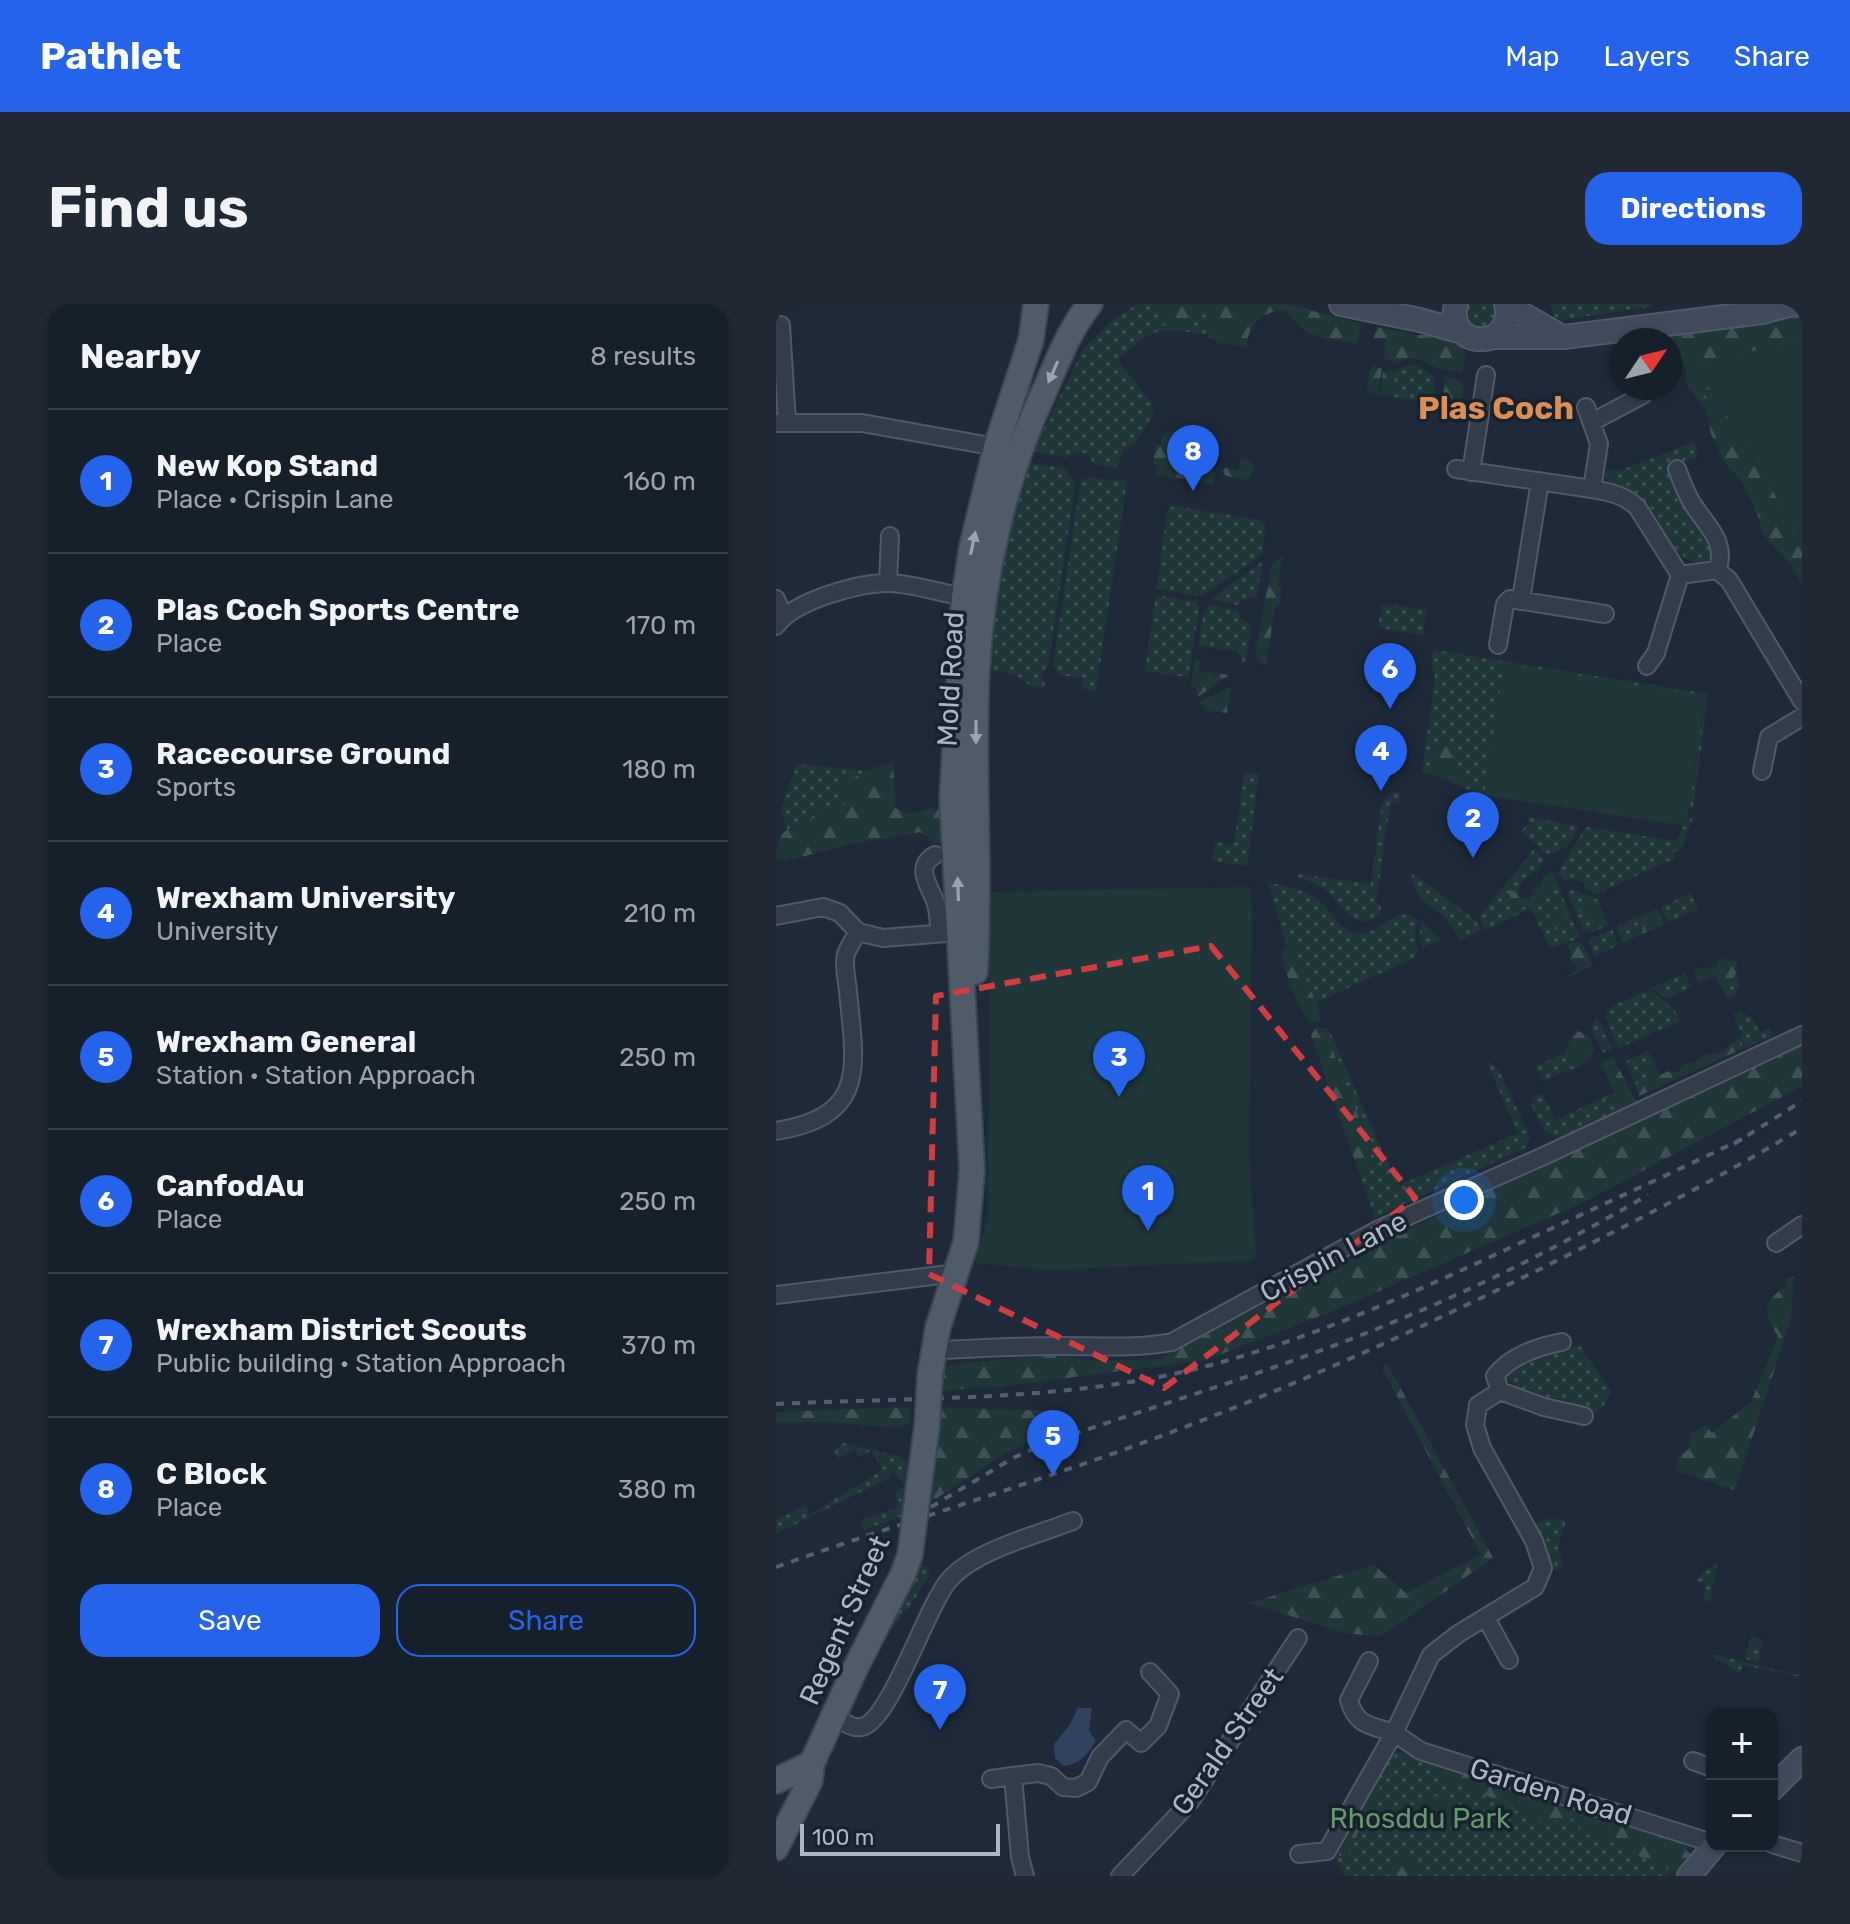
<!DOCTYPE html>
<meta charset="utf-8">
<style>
body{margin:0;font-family:Rubik,sans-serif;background:#1f2833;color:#f1f3f6}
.controls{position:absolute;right:24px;bottom:24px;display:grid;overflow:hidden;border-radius:16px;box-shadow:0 2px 6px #0004}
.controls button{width:72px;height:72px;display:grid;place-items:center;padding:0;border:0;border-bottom:2px solid #353e47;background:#16202b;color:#f1f3f6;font:40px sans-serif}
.compass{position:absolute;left:834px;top:24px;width:72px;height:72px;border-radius:50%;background:#16202b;box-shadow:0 2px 6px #0004;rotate:55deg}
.scale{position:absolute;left:24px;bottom:20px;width:200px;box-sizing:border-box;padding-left:8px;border:4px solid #acb6c7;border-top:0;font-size:22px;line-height:28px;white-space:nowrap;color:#acb6c7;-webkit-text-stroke:6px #18212e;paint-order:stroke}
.you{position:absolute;left:688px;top:896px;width:28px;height:28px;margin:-20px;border:6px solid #fff;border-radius:50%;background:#1a73e8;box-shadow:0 0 0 12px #1a73e833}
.badge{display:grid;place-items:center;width:52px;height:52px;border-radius:50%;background:#2563eb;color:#fff;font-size:26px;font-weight:700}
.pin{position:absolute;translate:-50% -66px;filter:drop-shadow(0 2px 4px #0008)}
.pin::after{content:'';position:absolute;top:42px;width:28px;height:24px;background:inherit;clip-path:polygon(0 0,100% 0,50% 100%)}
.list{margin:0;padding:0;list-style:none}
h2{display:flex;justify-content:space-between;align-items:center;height:104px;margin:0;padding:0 32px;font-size:34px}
h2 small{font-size:26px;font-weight:400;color:#9ea3a9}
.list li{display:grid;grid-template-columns:52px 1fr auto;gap:24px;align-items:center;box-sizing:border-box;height:144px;padding:0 32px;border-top:2px solid #353e47}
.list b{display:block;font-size:30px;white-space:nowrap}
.list p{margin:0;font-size:26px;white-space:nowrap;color:#9ea3a9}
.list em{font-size:26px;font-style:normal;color:#9ea3a9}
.actions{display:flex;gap:16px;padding:24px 32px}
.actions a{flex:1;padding:18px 0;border:2px solid #2563eb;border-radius:24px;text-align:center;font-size:28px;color:#2563eb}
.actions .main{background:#2563eb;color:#fff}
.map{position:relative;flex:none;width:1026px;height:1572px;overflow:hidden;border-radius:24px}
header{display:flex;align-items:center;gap:48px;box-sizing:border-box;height:112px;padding:0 40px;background:#2563eb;color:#fff}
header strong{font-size:38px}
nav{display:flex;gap:44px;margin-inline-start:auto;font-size:28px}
.intro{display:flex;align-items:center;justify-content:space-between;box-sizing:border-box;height:192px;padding:0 48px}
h1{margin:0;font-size:56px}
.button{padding:20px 36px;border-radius:24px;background:#2563eb;color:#fff;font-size:28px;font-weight:700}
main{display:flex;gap:48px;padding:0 48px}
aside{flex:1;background:#16202b;border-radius:24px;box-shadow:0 2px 6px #0004}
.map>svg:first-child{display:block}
.grass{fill:url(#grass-dots)}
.forest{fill:url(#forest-firs)}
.pitch{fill:#20373a}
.water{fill:#2f4360}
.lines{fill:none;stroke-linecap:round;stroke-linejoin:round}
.street-casing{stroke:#505968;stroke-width:20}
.secondary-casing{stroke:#505968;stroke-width:26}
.primary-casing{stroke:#3c4553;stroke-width:28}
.street{stroke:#323c4a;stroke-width:16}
.secondary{stroke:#404b5d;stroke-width:22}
.primary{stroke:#505b6a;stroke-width:24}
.rail{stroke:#546071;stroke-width:4;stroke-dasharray:8 8;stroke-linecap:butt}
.primary-bridge-casing{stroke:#3c4553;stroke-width:28;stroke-linecap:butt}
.primary-bridge{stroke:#505b6a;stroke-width:24}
.oneway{fill:#9aa4b4}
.marked{fill:none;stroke:#d03d40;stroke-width:6;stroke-dasharray:16 10;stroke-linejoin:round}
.labels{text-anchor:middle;stroke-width:7;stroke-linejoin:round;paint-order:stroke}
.street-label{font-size:28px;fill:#acb6c7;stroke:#18212e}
.park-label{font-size:28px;fill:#62996f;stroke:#18212e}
.quarter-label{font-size:32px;font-weight:bold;fill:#dd8e51;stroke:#18212e}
</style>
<header>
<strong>Pathlet</strong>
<nav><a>Map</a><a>Layers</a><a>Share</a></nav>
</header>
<div class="intro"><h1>Find us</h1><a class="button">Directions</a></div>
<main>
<aside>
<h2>Nearby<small>8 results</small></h2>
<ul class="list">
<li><span class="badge">1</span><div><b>New Kop Stand</b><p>Place · Crispin Lane</p></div><em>160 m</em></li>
<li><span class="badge">2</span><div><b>Plas Coch Sports Centre</b><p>Place</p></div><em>170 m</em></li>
<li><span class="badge">3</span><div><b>Racecourse Ground</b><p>Sports</p></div><em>180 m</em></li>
<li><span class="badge">4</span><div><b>Wrexham University</b><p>University</p></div><em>210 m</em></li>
<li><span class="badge">5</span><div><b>Wrexham General</b><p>Station · Station Approach</p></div><em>250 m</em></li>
<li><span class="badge">6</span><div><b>CanfodAu</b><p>Place</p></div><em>250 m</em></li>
<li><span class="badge">7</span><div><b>Wrexham District Scouts</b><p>Public building · Station Approach</p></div><em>370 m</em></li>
<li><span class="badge">8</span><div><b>C Block</b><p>Place</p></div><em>380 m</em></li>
</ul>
<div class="actions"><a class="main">Save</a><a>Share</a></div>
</aside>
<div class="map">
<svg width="1026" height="1572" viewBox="0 0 1026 1572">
<defs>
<pattern id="grass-dots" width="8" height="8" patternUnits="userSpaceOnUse" patternTransform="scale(2)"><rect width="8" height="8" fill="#20373a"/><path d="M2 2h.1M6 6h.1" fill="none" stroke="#3e5255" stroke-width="1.8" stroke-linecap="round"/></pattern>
<pattern id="forest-firs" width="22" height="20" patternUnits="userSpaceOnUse" patternTransform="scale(2)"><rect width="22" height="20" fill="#20373a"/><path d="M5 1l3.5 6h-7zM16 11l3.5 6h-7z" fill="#3e5255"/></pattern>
</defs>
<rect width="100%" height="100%" fill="#1e2a39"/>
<path class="grass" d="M 362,0 L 379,0 L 386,19 L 411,19 L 413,12 L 425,5 L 430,8 L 433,31 C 385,23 378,21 342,56 L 376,99 L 378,108 L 360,139 L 347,145 L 341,163 L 318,161 C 313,147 301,143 291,154 L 257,147 L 308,44 L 339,14 Z
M 692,0 L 716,0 C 725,20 707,31 691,18 L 690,3 Z
M 774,0 L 877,0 L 878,2 L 785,16 L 779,13 Z
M 641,61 L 659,74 L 657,99 L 619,93 L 618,68 L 629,62 Z
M 922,82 L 932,83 L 951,112 L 946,113 Z
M 918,138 L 923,152 L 895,161 L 940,251 C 895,286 883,184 833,178 L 829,173 L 830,166 L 843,167 Z
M 252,159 L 289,164 L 293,173 L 300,176 L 272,361 L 266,368 L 269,382 C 255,386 252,378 240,372 C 232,368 222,368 213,366 C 218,298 228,224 252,159 Z
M 312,174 L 351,177 L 320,387 L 307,385 L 307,374 L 283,371 L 277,361 L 305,176 Z
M 397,202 L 484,216 L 490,223 L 486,251 L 426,292 L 381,285 L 391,207 Z
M 486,258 L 481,293 L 468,295 L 462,301 L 435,295 Z
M 380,291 L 420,298 L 423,304 L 412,376 L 410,373 L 369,367 Z
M 606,299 L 651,306 L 647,331 L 602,324 Z
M 436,301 L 461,306 L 465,315 L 476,320 L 470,355 L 465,362 L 466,354 L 460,345 L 446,346 L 422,341 L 428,307 Z
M 658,346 L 932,390 L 917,505 L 913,505 L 930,392 L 729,361 L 708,491 L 705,492 L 663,472 L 646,468 L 659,373 L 655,356 Z
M 21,460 L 106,468 L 19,550 L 5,504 Z
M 468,469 L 483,470 L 471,562 L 436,557 L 439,538 L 458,540 Z
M 617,488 L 625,489 L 623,500 L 614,499 L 600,600 L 605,601 L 604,610 L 593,618 C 570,618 564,596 547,584 C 539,579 530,577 522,573 L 523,570 L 595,580 L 606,499 Z
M 751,513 L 803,522 L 791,543 L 772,551 L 745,527 L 754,519 Z
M 917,514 L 905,544 L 897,549 L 899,554 L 821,590 L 809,585 L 808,579 L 795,574 L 791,577 L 787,576 L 783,568 L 810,523 L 900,537 L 911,515 Z
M 758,545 L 768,555 L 762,568 L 758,566 C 750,575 741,578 743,592 L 747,595 L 754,595 L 757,590 L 756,584 L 765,582 L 767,573 L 776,568 L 804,634 L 774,644 L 755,604 L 709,626 L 703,613 Z
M 637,569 L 700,617 L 705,626 L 685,636 L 669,613 L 645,595 L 635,575 Z
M 492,578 C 508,582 527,585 541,595 C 554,604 561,624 578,629 C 604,636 616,598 641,615 L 638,630 L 642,647 L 640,653 L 539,699 L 517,642 L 511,642 Z
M 800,586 L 822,596 L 832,621 L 814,629 L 808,627 L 792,591 L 793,587 Z
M 915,589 L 922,605 L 892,618 L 885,603 Z
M 862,613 L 864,623 L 873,627 L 847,639 L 840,623 Z
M 646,618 L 665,636 L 647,643 L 643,634 Z
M 836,626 L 842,641 L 819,652 L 813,639 L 814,635 Z
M 960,668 L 964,681 L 958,692 L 952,696 L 943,678 L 948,679 Z
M 909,669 L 915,683 L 890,695 L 876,684 Z
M 874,685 L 899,707 L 904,717 L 843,744 L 829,713 L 835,703 Z
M 967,709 L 976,714 L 984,728 L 994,724 L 996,732 L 968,744 L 962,738 L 953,741 L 967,732 L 957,710 Z
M 821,713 L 836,745 L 827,749 L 815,723 Z
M 552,724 L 622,882 L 742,829 L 710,756 L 722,764 L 754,833 L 749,844 L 599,913 L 581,863 L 587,864 L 593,839 L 548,725 Z
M 872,747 L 879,761 L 875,762 L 874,771 L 880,775 L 860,781 L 849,758 Z
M 790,749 L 805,758 L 812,756 L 806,761 L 766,777 L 760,762 Z
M 855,788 L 860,798 L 784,833 L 768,827 L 755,800 L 759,790 L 767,791 L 779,816 L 829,793 L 830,798 L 852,797 Z
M 804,1042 L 835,1088 L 827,1103 L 820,1107 L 795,1101 L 796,1097 L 773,1093 L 772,1097 L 768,1096 L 768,1092 L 749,1084 L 745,1089 L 738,1085 L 740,1080 L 732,1077 L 729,1082 L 725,1070 L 737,1065 L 743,1058 L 773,1046 Z
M 68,1139 L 125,1153 L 136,1165 L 129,1211 L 87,1226 L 85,1216 L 121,1204 L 120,1188 L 129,1182 L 117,1167 L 111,1175 L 0,1230 L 0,1216 L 29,1201 L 33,1211 L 107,1166 L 95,1146 L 84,1153 L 78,1145 L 63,1155 L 58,1146 Z
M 773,1214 L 790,1217 L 782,1241 L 787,1261 L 780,1267 L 773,1264 L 771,1248 L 758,1222 Z
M 141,1257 L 155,1268 L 132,1306 L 130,1305 L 81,1375 Z
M 940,1260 L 941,1263 L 933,1298 L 927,1296 L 930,1279 L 921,1277 L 927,1268 Z
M 975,1333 L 987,1336 L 982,1358 L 969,1355 Z
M 931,1349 L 1026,1372 L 1026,1373 L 967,1361 L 964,1370 Z
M 625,1448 L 913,1541 L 893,1572 L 568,1572 L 560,1553 L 613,1451 Z"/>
<path class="forest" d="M 379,0 L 511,0 L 585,20 L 581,39 L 548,34 L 530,28 L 509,6 C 483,8 474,19 470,43 L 443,39 L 433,33 L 430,8 L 425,5 L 413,12 L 411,19 L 403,25 L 386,19 Z
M 1026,8 L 1026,36 L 909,62 L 894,44 L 894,36 L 885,34 Z
M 601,23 L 639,31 L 655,31 L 685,42 L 690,51 L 686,68 C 678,67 668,66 660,63 C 644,56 636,48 619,60 L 608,53 L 610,34 L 597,35 Z
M 598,61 L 606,65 L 602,90 L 591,88 L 594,66 Z
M 607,68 L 618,68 L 619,93 L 604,91 Z
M 669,73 L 685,75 L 687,85 L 685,104 L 666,102 Z
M 911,81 L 922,82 L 946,113 L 951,112 L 1026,235 L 1026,280 L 1015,261 L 986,229 L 981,208 L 965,176 L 950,161 L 935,130 L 930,107 Z
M 398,127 L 402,128 L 397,160 L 440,168 L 437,180 L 379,171 L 381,161 L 377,160 L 380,140 L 384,141 L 386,133 L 391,128 Z
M 464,154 L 477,158 L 475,160 L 479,165 L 472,176 L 450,172 L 447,168 L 448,164 L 463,166 Z
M 507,250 L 502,282 L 506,283 L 503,302 L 499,302 L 490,363 L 481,355 L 480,348 L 495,262 Z
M 419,355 L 424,356 L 423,367 L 453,371 L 422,393 L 420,384 L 415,381 Z
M 455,383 L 451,409 L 427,406 L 428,401 L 424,400 L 425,397 Z
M 670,439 L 673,441 L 688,482 L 655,470 L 656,453 L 661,444 Z
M 117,458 L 119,504 L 133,510 L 155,504 L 167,506 C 168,518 171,531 162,540 L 144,528 L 80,539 L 9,557 L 0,555 C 0,533 10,516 35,524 L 36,513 L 44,506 L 69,501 L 62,496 L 62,482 L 97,464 Z
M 769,572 L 777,574 L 779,580 L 765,589 C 759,609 736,608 733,587 L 738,587 L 747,595 L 752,596 L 757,590 L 756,584 L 765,582 Z
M 807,597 L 823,606 L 832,621 L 822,626 L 810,616 L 803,605 L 804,599 Z
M 782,604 L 789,607 L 790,611 L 784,623 L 775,627 L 770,619 L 774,610 Z
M 881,605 L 888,621 L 873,627 L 866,625 L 862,613 Z
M 800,638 L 806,640 L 817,661 L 791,674 L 790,672 L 801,667 L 799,659 L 794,657 L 795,650 L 792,640 Z
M 517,641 L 543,707 L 544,716 L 534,719 C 520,697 510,674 505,648 L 511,642 Z
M 944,654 L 959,658 L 962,664 L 958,673 L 948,679 L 943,678 L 940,671 L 922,679 L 918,665 L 922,663 L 927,666 L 941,662 L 941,656 Z
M 541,723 L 548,725 L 551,732 L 593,839 L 595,854 L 587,864 L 581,863 L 535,731 Z
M 802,727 L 812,731 L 819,747 C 811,759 796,760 789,746 L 793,744 L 792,739 Z
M 961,738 L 968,744 L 863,792 L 860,781 L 879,775 L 871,767 L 875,762 L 879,761 L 884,771 L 893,767 L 902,768 L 909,759 L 918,759 L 928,751 L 947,748 L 953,741 Z
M 1026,738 L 1026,782 L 806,899 L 562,1005 L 430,1056 L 229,1082 L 165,1087 L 167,1062 L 268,1051 L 325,1057 L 384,1055 L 615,934 Z
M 837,753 L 855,788 L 852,797 L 839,803 L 830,798 L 829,793 L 839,788 L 825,759 Z
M 1018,973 L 1015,1015 L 959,1186 L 900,1167 L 901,1154 L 913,1145 L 915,1130 L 929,1121 L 936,1129 L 975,1098 L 1002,1032 C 985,1007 988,998 1012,980 L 1009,975 Z
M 611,1059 L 717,1254 L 604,1333 L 570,1329 L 473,1299 L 598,1261 L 630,1289 L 705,1251 L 606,1064 Z
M 134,1103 L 132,1120 L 125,1124 L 51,1118 L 0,1119 L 0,1108 Z
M 162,1103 L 271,1107 L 275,1119 L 270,1121 L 273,1131 L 229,1149 L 152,1200 Z
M 664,1460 L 739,1483 L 753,1493 L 819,1509 L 846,1522 L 874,1526 L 894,1533 L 916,1551 L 917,1559 L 900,1571 L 889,1562 L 865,1553 L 843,1539 C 822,1541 808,1531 796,1515 L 786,1514 L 774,1520 C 752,1514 736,1504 716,1494 C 696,1483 675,1484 660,1465 Z
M 604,1467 L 608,1475 L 572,1550 L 563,1552 L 563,1547 Z
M 655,1492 C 668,1492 675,1499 678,1511 L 674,1518 L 664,1526 C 649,1523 642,1516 637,1501 L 640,1495 Z
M 629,1550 L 641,1552 L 644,1562 L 642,1572 L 612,1572 L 618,1556 Z"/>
<path class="pitch" d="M 1026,36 L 1026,235 L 938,90 L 932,83 L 911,81 L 909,62 Z
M 728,360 L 930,392 L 910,522 L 708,491 Z
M 474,583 L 476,602 L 473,850 L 480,956 L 278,966 L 199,959 L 212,914 L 214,588 Z"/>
<path class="water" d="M 302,1404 L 316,1404 L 313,1427 L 320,1437 C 311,1451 304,1460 288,1462 L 279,1454 L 278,1440 L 293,1422 Z"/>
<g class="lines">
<defs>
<path id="street" d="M 5,21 L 11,119
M 810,103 L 823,140 L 816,185
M 816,118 L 867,91
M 0,119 L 86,119 L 220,143
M 680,165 L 816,185 C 834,188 848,191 861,203 L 904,271 L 941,266 L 953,276 L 1026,397
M 901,165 C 906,177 910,191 918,202 C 931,222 952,239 941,266
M 695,168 L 710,71
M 112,279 L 114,232
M 0,295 L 7,312
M 745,296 L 764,177
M 0,322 C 17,297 84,278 114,279 C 138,280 164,289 188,293
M 722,341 L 729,300 L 734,295 L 829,310
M 871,362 L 880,349 L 904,271
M 986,467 L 993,433 L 1026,413
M 159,551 C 138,563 153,581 159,597 C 163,607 163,618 163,629
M 0,612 L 47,603 L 64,609 L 82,628 L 107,634 L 183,628
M 0,827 C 93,812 79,762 72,687 C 71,676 67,660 70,650 C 73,642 78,635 82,628
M 1000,939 L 1026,921
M 0,991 L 181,969
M 157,1048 L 167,1046 C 206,1044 245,1042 284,1042 C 322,1042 358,1045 396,1038 L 601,926 L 772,850 L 1026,731
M 724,1087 L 719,1072 C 733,1052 764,1042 786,1038
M 808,1112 L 768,1103 L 724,1087 L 702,1101 L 699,1121 L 706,1144 L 758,1237 L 767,1264 L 759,1283 L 682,1330 L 655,1351 L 618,1429 L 645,1447 L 936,1539
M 710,1314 L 733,1356
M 58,1412 C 66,1417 76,1425 86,1423 C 115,1416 151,1300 174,1275 C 200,1246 261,1231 297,1217
M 917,1457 L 936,1464
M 215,1475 L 237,1472
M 996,1540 L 1026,1549
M 523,1550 L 551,1547 L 618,1429 C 594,1421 580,1422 573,1396 L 593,1357
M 249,1572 L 244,1553 L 237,1472 L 262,1469 L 275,1472 L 287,1483 L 300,1484 L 312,1478 L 324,1453 L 350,1426 L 365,1439 L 382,1422 L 394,1390 L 374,1368
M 344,1572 L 414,1498 L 522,1334"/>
<path id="secondary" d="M 565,0 L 644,16 L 686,28
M 680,0 C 669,47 740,47 730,0
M 730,1 L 781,30
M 717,33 L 788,33 L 986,8 L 1017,0
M 996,1485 L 1026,1455
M 913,1572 L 938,1542"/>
<path id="primary" d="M 199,668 C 205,568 196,466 201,366 C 206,273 228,175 267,90 C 281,59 292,27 314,0
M 154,1071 L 162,1023 L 190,938 L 196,866 L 176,494 L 188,293 L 196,242 L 220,143 L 255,36 L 260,0
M 144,1174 L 151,1122
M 0,1477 L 36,1459
M 0,1544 L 34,1477 L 36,1459 L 79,1365 L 127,1270 L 134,1251"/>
</defs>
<use href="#street" class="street-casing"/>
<use href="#secondary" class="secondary-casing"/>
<use href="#primary" class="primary-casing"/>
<use href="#street" class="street"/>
<use href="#secondary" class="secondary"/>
<use href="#primary" class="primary"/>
<path class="rail" d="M 958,840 L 1026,797
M 0,1100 C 140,1093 291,1098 427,1063 C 536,1035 640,988 742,940 C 817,905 892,871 966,835
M 155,1203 L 239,1153 L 271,1139 C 390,1098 512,1063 627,1014 C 712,979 793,937 872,891
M 0,1263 C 110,1224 222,1190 333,1151 C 477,1100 617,1038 754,970 C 847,924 938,877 1026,824"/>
<defs>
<path id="primary-bridge" d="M 151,1122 L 154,1071
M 134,1251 L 144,1174"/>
</defs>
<use href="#primary-bridge" class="primary-bridge-casing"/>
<use href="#primary-bridge" class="primary-bridge"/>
</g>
<defs><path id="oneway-solid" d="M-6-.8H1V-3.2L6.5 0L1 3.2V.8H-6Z" transform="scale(2)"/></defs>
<g class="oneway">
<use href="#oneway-solid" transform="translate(277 68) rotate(114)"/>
<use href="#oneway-solid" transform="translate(197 239) rotate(-78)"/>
<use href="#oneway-solid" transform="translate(200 428) rotate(90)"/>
<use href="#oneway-solid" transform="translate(182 585) rotate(-92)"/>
</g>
<path class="marked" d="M 435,642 L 639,894 L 388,1084 L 153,970 L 160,692 Z"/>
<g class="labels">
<g class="street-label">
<text transform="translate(174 375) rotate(-87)" y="10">Mold Road</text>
<text transform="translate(557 952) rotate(-28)" y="10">Crispin Lane</text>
<text transform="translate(68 1316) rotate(-66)" y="10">Regent Street</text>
<text transform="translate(451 1437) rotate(-55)" y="10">Gerald Street</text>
<text transform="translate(775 1487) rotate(17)" y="10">Garden Road</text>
</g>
<g class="park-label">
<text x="644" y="1524">Rhosddu Park</text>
</g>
<g class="quarter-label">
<text x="720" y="115">Plas Coch</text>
</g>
</g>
</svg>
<div class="controls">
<button>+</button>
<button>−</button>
</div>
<svg class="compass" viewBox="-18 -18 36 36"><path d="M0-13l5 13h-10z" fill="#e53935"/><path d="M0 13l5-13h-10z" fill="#9ea3a9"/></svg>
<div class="scale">100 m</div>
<div class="you"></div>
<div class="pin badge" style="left:372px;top:927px">1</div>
<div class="pin badge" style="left:697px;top:554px">2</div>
<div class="pin badge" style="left:343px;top:793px">3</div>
<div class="pin badge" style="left:605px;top:487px">4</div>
<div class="pin badge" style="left:277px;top:1172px">5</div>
<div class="pin badge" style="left:614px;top:405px">6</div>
<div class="pin badge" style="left:164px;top:1426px">7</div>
<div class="pin badge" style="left:417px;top:187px">8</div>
</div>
</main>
